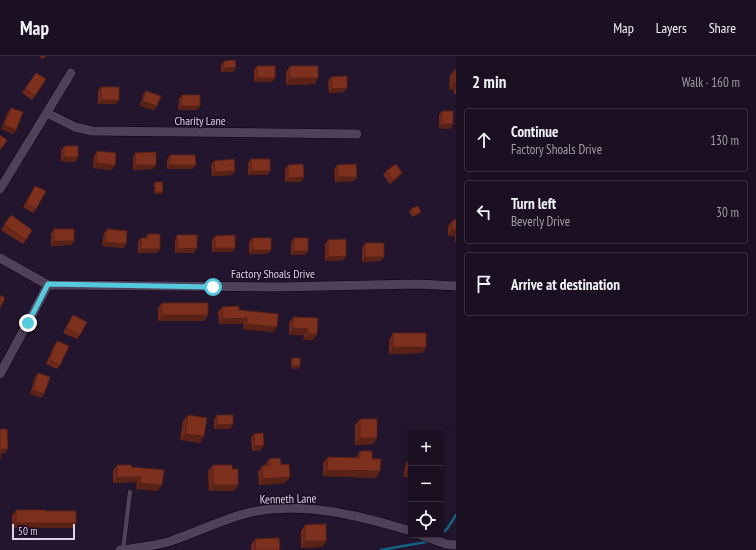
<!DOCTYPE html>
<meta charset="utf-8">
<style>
body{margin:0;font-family:"PT Sans Narrow",sans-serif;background:#271e2f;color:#f1f3f6}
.controls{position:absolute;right:12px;bottom:12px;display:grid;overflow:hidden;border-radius:4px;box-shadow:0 2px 10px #0003}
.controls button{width:36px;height:36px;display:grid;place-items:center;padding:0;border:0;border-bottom:1px solid #383040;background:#1a1022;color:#f1f3f6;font:20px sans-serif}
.scale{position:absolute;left:12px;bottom:10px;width:63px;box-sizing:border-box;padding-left:4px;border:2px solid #dcd4e4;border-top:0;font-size:11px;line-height:14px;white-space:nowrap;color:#dcd4e4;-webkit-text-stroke:3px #1a0c23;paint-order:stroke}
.stop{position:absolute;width:12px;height:12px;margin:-9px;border:3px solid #55cadf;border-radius:50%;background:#fff}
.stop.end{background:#55cadf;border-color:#fff;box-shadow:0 1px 4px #0008}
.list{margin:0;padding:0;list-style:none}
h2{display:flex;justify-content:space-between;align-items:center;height:52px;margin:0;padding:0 16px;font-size:17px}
h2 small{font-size:13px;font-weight:400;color:#9f9da5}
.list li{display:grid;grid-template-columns:26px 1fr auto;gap:12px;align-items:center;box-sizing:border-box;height:64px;margin:0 8px 8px;padding:0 8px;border:1px solid #383040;border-radius:4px}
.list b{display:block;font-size:15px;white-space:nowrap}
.list p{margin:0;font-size:13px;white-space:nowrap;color:#9f9da5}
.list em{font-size:13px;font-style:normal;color:#9f9da5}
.icon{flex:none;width:22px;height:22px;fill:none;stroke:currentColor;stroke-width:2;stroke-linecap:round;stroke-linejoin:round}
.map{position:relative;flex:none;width:456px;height:494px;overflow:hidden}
header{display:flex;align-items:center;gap:24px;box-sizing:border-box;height:56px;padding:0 20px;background:#1a1022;border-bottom:1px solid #383040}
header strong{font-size:19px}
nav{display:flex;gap:22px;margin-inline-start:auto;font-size:14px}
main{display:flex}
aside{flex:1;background:#1a1022}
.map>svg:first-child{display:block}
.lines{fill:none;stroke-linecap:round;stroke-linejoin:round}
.stream{stroke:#146486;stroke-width:2.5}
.lane-casing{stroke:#0c0214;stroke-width:5.5}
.street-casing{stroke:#0c0214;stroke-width:10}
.lane{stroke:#50415b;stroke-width:4.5}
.street{stroke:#50415b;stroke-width:9}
.wall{fill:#6c291b}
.shaded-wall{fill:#582216}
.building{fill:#7e301f;stroke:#582216}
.route{stroke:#55cadf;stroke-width:5}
.labels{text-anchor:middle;stroke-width:3;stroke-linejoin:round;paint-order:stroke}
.street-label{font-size:12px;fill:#dcd4e4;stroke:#1a0c23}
</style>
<header>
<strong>Map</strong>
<nav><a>Map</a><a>Layers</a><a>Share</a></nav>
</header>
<main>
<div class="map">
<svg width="456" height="494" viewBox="0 0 456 494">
<rect width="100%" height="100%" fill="#23152d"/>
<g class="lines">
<path class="stream" d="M 441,478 L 447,473 L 456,459
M 381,494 L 426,486"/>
<defs>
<path id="lane" d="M 123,494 L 130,436"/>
<path id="street" d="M 47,57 L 75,71 L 92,75 L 357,78
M 0,133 L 71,17
M 0,202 L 48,229 L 276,231 L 418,228 L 456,230
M 0,318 L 48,229
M 421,479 L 446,488 L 456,489
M 120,494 C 137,492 155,490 171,485 C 198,476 224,462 252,456 C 305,445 361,460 411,475"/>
</defs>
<use href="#lane" class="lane-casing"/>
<use href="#street" class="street-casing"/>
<use href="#lane" class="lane"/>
<use href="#street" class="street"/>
</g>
<path class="wall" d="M 40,0 L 47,0 L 42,3 Z
M 224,5 L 236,11 L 233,16 L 221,16 L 221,9 Z
M 257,10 L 272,26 L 254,26 L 254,14 Z
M 290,10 L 318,22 L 314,28 L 286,29 L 286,16 Z
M 454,14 L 456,14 L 456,38 L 454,38 L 454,34 L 449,34 L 450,20 Z
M 36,17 L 46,23 L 32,44 L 22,37 Z
M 331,21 L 344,36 L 329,37 L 328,25 Z
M 101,31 L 116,48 L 98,48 L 98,35 Z
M 146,35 L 157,50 L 154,54 L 140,50 L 143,39 Z
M 182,39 L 200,50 L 197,54 L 178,54 L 179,43 Z
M 11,52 L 16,74 L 13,78 L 1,73 L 8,56 Z
M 442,55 L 450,73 L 439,72 L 439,59 Z
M 64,90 L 78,101 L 75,106 L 61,105 L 61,94 Z
M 97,95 L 112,114 L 93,112 L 94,100 Z
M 135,97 L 156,109 L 153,113 L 133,114 L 133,101 Z
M 170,99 L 193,113 L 167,113 L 167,104 Z
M 251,103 L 270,115 L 267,119 L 248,119 L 248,107 Z
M 214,105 L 232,119 L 212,120 L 211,109 Z
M 288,109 L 304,121 L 301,126 L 285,126 L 285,113 Z
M 337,109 L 357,121 L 354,125 L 335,126 L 334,113 Z
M 386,115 L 399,121 L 390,128 L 383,119 Z
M 155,126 L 161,138 L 154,138 L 154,128 Z
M 35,130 L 36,153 L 33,157 L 23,151 Z
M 411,153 L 419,158 L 412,161 L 409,155 Z
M 11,159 L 32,174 L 23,188 L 1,174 Z
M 453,164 L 456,164 L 456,186 L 455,186 L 455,180 L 448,180 L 448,170 Z
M 54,173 L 74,185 L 71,189 L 51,190 L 51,178 Z
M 107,173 L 126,188 L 123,192 L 102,190 L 104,177 Z
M 148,178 L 160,193 L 157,197 L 138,197 L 138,186 L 141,182 L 145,182 Z
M 177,179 L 194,197 L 175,197 L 175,184 Z
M 215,180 L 235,192 L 232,196 L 212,196 L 212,184 Z
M 252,182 L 268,198 L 249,198 L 249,186 Z
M 294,182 L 305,199 L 291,199 L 291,186 Z
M 328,184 L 344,204 L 325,205 L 325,188 Z
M 365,187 L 381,205 L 362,206 L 362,192 Z
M 162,247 L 208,259 L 204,265 L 158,265 L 158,252 Z
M 222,251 L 239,254 L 277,271 L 273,276 L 243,273 L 244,268 L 219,268 L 218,256 Z
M 73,259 L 80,279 L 77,283 L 63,277 L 70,264 Z
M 293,261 L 317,278 L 313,284 L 303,284 L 304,279 L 289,279 L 289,267 Z
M 393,277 L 426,291 L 422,297 L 389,298 L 389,284 Z
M 57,285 L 60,309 L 57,313 L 46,308 L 54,289 Z
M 292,302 L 298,313 L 291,312 L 291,304 Z
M 38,317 L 44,338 L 41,342 L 30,338 L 35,321 Z
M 188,359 L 200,387 L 180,384 L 183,365 Z
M 217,359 L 233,368 L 230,373 L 214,373 L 214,364 Z
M 360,363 L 377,382 L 373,388 L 355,389 L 355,369 Z
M 254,378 L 264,389 L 261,394 L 252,395 L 251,382 Z
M 360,395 L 372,403 L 380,415 L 376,422 L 323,420 L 323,407 L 328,401 L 356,402 Z
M 411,401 L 411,422 L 403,421 L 406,407 Z
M 269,403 L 281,409 L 285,427 L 259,429 L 258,416 L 262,410 L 265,409 Z
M 117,409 L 131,411 L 158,435 L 136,433 L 137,426 L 113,427 L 113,415 Z
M 213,409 L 232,413 L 238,429 L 234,435 L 209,435 L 208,415 Z
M 16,454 L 45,455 L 76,467 L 73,472 L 12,472 L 12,460 Z
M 305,469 L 326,485 L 322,491 L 301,492 L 301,475 Z
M 255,483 L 280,494 L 251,494 L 251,489 Z"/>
<path class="shaded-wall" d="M 236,11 L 233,16 L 221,16 L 224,12 Z
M 257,22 L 275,22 L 272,26 L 254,26 Z
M 290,22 L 318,22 L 314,28 L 286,29 Z
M 454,27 L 456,27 L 456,31 L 454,34 L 449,34 Z
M 347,32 L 344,36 L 329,37 L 332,33 Z
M 101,44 L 119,44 L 116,48 L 98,48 Z
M 143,45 L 157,50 L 154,54 L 140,50 Z
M 181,50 L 200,50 L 197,54 L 178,54 Z
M 442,68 L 453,68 L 450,73 L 439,72 Z
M 4,69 L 16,74 L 13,78 L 1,73 Z
M 64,101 L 78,101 L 75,106 L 61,105 Z
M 96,107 L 115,109 L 112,114 L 93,112 Z
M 136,109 L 156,109 L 153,113 L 133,114 Z
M 170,109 L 196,109 L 193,113 L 167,113 Z
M 235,115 L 232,119 L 212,120 L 215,116 Z
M 251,115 L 270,115 L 267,119 L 248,119 Z
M 402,117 L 399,121 L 390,128 L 393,124 Z
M 304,121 L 301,126 L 285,126 L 288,122 Z
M 338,121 L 357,121 L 354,125 L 335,126 Z
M 155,136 L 163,136 L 161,138 L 154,138 Z
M 421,156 L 419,158 L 412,161 L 414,159 Z
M 452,173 L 456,174 L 456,179 L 455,180 L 448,180 Z
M 54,185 L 74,185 L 71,189 L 51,190 Z
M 105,186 L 126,188 L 123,192 L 102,190 Z
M 197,192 L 194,197 L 175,197 L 178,193 Z
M 215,192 L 235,192 L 232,196 L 212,196 Z
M 141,193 L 160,193 L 157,197 L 138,197 Z
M 252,194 L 271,194 L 268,198 L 249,198 Z
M 294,195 L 308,195 L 305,199 L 291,199 Z
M 346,200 L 344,204 L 325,205 L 328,201 Z
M 365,201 L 384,201 L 381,205 L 362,206 Z
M 162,259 L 208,259 L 204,265 L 158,265 Z
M 247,262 L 244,268 L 219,268 L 223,263 Z
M 247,268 L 277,271 L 273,276 L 243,273 Z
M 293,272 L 308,273 L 304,279 L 289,279 Z
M 308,278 L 317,278 L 313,284 L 303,284 Z
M 393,291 L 426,291 L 422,297 L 389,298 Z
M 292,310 L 300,310 L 298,313 L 291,312 Z
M 33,334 L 44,338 L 41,342 L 30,338 Z
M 233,368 L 230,373 L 214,373 L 217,369 Z
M 185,378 L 204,380 L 200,387 L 180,384 Z
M 360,382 L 377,382 L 373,388 L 355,389 Z
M 264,389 L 261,394 L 252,395 L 255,390 Z
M 2,393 L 8,393 L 5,397 L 0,398 Z
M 327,414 L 380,415 L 376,422 L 323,420 Z
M 408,414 L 411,415 L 411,422 L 403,421 Z
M 117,421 L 141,421 L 137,426 L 113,427 Z
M 290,421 L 285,427 L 259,429 L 263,423 Z
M 140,427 L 162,429 L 158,435 L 136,433 Z
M 213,429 L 238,429 L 234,435 L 209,435 Z
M 16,467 L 76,467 L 73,472 L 12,472 Z
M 305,485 L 326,485 L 322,491 L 301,492 Z"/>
<path class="building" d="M 235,4 L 236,11 L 224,12 L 224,5 Z
M 257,10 L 275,10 L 275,22 L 257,22 Z
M 290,10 L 318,10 L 318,22 L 290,22 Z
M 454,14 L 456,14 L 456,27 L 454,27 Z
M 36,17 L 46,23 L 35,40 L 25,33 Z
M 347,20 L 347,32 L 332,33 L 331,21 Z
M 101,31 L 119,31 L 119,44 L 101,44 Z
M 146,35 L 161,40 L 157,50 L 143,45 Z
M 182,39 L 200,39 L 200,50 L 181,50 Z
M 11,52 L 23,56 L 16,74 L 4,69 Z
M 442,55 L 453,55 L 453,68 L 442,68 Z
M 0,79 L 7,84 L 0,94 Z
M 64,90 L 78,90 L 78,101 L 64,101 Z
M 97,95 L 116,97 L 115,109 L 96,107 Z
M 156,96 L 156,109 L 136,109 L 135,97 Z
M 170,99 L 195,99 L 196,109 L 170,109 Z
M 234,103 L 235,115 L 215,116 L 214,105 Z
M 251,103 L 270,103 L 270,115 L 251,115 Z
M 303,108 L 304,121 L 288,122 L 288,109 Z
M 356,108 L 357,121 L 338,121 L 337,109 Z
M 396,108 L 402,117 L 393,124 L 386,115 Z
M 155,126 L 162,126 L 163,136 L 155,136 Z
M 35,130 L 46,135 L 36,153 L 26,147 Z
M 418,150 L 421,156 L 414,159 L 411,153 Z
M 11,159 L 32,174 L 26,184 L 4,169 Z
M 453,164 L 456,164 L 456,174 L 452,173 Z
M 54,173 L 74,173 L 74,185 L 54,185 Z
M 107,173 L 127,175 L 126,188 L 105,186 Z
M 148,178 L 160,178 L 160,193 L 141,193 L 141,182 L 148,182 Z
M 177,179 L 197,179 L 197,192 L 178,193 Z
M 235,179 L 235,192 L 215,192 L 215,180 Z
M 252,182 L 271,182 L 271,194 L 252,194 Z
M 294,182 L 308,182 L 308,195 L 294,195 Z
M 346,183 L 346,200 L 328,201 L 328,184 Z
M 365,187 L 384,187 L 384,201 L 365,201 Z
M 0,239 L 5,242 L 0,252 Z
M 162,247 L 208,247 L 208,259 L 162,259 Z
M 239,250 L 239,254 L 278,258 L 277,271 L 247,268 L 247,262 L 223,263 L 222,251 Z
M 73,259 L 87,266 L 80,279 L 66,272 Z
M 293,261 L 318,262 L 317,278 L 308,278 L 308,273 L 293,272 Z
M 393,277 L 426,277 L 426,291 L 393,291 Z
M 57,285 L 69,290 L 60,309 L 49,304 Z
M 292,302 L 300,302 L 300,310 L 292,310 Z
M 38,317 L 50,321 L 44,338 L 33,334 Z
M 188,359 L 207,362 L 204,380 L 185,378 Z
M 217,359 L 233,359 L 233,368 L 217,369 Z
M 360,363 L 377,363 L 377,382 L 360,382 Z
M 0,373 L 7,373 L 8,393 L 2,393 L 0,403 Z
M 263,377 L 264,389 L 255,390 L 254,378 Z
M 360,395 L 372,395 L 372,403 L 381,403 L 380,415 L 327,414 L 328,401 L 360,402 Z
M 411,401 L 411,415 L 408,414 Z
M 280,402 L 281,409 L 289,408 L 290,421 L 263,423 L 262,410 L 270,409 L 269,403 Z
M 117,409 L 131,409 L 131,411 L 164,414 L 162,429 L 140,427 L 141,421 L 117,421 Z
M 213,409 L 232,409 L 232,413 L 238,413 L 238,429 L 213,429 Z
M 16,454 L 45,454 L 45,455 L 76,455 L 76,467 L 16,467 Z
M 326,468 L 326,485 L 305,485 L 305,469 Z
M 279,482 L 280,494 L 256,494 L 255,483 Z"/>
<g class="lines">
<path class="route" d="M 28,267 L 48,228 L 213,231"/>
</g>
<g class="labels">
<g class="street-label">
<text x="200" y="69">Charity Lane</text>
<text x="273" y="222">Factory Shoals Drive</text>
<text transform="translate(288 443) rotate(-1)" y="4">Kenneth Lane</text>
</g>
</g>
</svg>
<div class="controls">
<button>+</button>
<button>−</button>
<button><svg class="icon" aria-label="locate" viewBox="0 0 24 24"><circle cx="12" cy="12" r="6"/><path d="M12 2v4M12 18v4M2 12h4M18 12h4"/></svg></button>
</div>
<div class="scale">50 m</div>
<div class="stop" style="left:213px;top:231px"></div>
<div class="stop end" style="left:28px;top:267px"></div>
</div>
<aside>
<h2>2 min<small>Walk · 160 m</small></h2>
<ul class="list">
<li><svg class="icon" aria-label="ahead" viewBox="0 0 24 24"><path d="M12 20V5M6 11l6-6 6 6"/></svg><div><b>Continue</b><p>Factory Shoals Drive</p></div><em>130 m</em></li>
<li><svg class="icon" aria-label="left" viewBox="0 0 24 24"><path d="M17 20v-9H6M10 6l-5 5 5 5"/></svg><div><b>Turn left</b><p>Beverly Drive</p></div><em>30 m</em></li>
<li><svg class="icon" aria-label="arrive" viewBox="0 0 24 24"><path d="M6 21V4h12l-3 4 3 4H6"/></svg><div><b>Arrive at destination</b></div></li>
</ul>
</aside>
</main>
